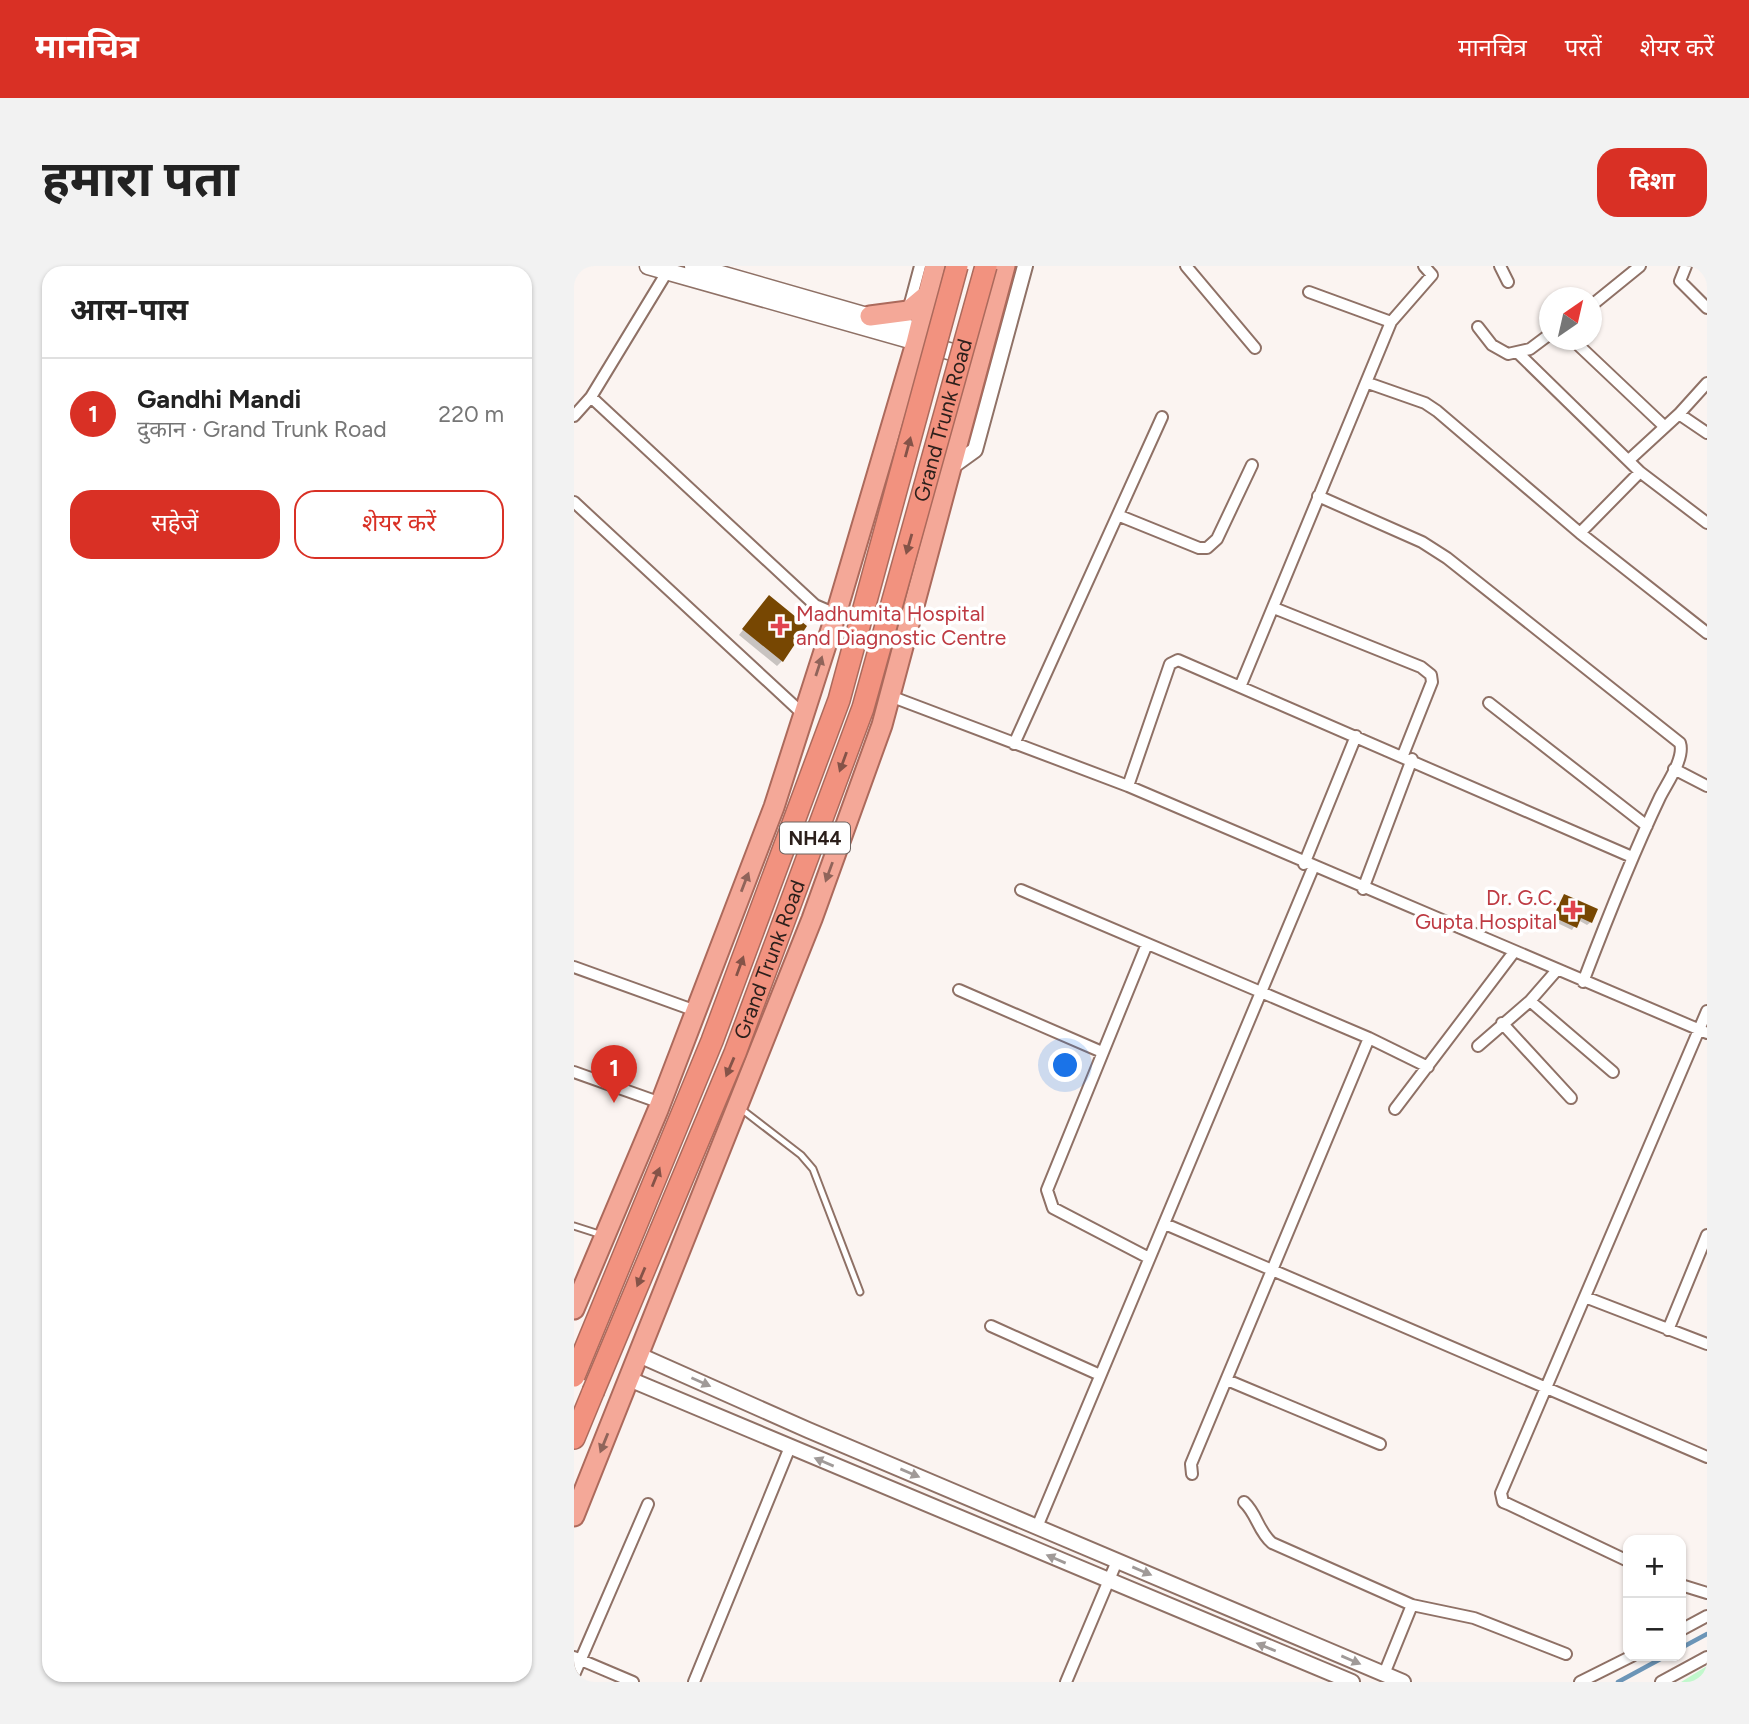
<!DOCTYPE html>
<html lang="hi">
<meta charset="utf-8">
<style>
body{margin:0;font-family:Figtree,"Noto Sans Devanagari",sans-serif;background:#f2f2f2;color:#222}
.controls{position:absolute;right:21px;bottom:21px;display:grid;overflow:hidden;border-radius:14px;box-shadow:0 2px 5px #0004}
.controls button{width:63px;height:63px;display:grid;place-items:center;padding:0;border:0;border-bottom:2px solid #e0e0e0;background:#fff;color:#222;font:35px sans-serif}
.compass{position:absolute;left:965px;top:21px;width:63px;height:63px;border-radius:50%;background:#fff;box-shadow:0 2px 5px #0004;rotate:34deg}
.you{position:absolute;left:492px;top:800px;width:24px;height:24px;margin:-18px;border:5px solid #fff;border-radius:50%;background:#1a73e8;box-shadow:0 0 0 10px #1a73e833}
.badge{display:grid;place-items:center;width:46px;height:46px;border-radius:50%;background:#d93025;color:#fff;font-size:23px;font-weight:700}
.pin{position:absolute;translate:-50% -58px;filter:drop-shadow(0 2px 4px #0008)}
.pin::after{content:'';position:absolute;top:37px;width:24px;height:21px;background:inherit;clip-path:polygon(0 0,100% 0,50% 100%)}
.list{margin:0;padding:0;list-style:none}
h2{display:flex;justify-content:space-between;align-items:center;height:91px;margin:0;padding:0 28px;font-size:30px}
h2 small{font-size:23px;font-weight:400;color:#767676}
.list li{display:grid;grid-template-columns:46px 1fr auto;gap:21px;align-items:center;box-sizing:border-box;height:112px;padding:0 28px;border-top:2px solid #e0e0e0}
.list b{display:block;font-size:26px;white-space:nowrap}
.list p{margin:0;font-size:23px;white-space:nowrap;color:#767676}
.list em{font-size:23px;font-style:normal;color:#767676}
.actions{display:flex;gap:14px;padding:21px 28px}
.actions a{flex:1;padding:16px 0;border:2px solid #d93025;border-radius:21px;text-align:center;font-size:24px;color:#d93025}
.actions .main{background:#d93025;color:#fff}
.map{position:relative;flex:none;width:1133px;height:1416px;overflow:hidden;border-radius:21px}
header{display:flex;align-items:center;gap:42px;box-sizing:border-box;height:98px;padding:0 35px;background:#d93025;color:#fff}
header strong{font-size:33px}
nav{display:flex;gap:38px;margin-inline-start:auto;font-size:24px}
.intro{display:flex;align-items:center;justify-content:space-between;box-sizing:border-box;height:168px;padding:0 42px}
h1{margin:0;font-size:49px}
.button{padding:18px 32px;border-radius:21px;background:#d93025;color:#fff;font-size:24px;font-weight:700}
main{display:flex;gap:42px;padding:0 42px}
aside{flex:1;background:#fff;border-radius:21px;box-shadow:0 2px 5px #0004}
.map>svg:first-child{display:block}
.green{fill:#c1f8cc}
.shadow{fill:#0003}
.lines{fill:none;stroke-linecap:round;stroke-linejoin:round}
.stream{stroke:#6c95b7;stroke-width:4.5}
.building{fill:#774702}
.service-casing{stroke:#8f7166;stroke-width:9}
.minor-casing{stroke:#8f7166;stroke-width:14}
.tertiary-casing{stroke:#8f7166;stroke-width:18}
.secondary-casing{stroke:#8f7166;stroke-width:19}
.trunk-casing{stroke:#ac6a5c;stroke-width:23}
.motorway-casing{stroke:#ac6a5c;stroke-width:24}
.service{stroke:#fff;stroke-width:5}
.minor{stroke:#fff;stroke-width:10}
.tertiary{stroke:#fff;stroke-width:14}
.secondary{stroke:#fff;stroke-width:16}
.trunk{stroke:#f4a898;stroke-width:19}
.motorway{stroke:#f2927f;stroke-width:21}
.motorway-bridge-casing{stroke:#ac6a5c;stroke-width:24;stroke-linecap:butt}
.motorway-bridge{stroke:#f2927f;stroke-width:21}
.oneway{fill:#855348}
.oneway2{fill:#90645a}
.oneway3{fill:#a09a98}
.health-dot{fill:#e0444e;stroke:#fff;stroke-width:2.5}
.labels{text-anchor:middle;stroke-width:7;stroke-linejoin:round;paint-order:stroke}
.shield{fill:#fff;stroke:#6b625f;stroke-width:2}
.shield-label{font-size:19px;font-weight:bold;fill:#2b1f1b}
.street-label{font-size:21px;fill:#2b1f1b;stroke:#fff}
.health-label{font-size:21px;fill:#be3a42;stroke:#fff;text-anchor:start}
</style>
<header>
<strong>मानचित्र</strong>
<nav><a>मानचित्र</a><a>परतें</a><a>शेयर करें</a></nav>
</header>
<div class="intro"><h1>हमारा पता</h1><a class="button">दिशा</a></div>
<main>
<aside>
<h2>आस-पास<small></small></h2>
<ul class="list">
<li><span class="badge">1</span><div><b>Gandhi Mandi</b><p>दुकान · Grand Trunk Road</p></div><em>220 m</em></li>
</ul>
<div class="actions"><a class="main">सहेजें</a><a>शेयर करें</a></div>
</aside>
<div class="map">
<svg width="1133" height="1416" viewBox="0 0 1133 1416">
<rect width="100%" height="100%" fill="#fbf4f1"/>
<path class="green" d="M 1133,1400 L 1133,1416 L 1107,1416 Z"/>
<path class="shadow" d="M 190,337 L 208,395 L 203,400 L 165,369 Z
M 990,630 L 1017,656 L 1013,659 L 1004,654 L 998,664 L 977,654 Z"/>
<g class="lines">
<path class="stream" d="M 1107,1382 L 1133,1368
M 1044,1416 L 1092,1390"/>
</g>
<path class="building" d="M 195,329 L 233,360 L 209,396 L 168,363 Z
M 990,628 L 1024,643 L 1018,657 L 1007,652 L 1003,662 L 979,651 Z"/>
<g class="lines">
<defs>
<path id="service" d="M 166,842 L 227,889 L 239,903 L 286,1026
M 0,960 L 28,969"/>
<path id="minor" d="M 612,0 L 681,82
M 926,0 L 934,16
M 1112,0 L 1106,15 L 1133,42
M 735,26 L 817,56
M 1018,39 L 1066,0
M 335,41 L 346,0
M 904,61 L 918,79 L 934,88 L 956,83 L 976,68
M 999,74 L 1091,161
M 944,87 L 1066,206 L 1133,257
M 794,117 L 851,137 L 863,145 L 1006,267 L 1133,367
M 17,131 L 241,339 L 262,348
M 1105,148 L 1133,167
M 0,150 L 17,131 L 93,6
M 1055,194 L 1105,148 L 1133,117
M 744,230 L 848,276 L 873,292 L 1106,477 C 1111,492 1093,517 1086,531 C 1057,592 1033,653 1009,716
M 0,236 L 229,448
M 546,250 L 625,282 L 633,282 L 643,273 L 678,199
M 1006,267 L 1066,206
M 700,342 L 847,401 L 857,409 L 858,416 L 829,489
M 666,421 L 817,56 L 858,9 L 850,0
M 316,430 L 554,520 L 1133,767
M 915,437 L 1073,560
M 440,478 L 588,151
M 1100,503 L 1133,520
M 554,520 L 596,398 L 604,394 L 1058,591
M 730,598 L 782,470
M 789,623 L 838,493
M 447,624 L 795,772 L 854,801
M 573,678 L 473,924 L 479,942 L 575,992
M 0,701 L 122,745
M 385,724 L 528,786
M 956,735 L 1039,806
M 928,757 L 997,832
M 904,780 L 956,735 L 983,704
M 0,806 L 87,837
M 821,843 L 940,686
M 591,958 L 1133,1191
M 1011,1031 L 1133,1078
M 417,1060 L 526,1109
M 1094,1064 L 1133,969
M 653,1114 L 806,1178
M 618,1208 L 617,1198 L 795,772
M 670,1236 C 683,1248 684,1265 698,1277 L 838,1339 L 810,1408
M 463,1261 L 739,602
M 1054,1295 L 934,1238 L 929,1236 L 927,1227 L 1133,745
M 1107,1319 L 1133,1327
M 838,1339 L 900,1352 L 992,1388
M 1107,1364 L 1133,1350
M 0,1391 L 59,1416
M 0,1409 L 74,1238
M 120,1416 L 216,1181
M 492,1416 L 543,1295
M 1006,1416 L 1058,1390
M 1087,1416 L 1133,1391"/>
<path id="tertiary" d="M 376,202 L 401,184 L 451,0
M 65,1089 L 234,1164 L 829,1416
M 55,1113 L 778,1416"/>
<path id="secondary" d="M 74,0 L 396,91
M 119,0 L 345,65"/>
<path id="trunk" d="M 296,50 L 334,45 L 353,29
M 0,1043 L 84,844 L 200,541 L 262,348 L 342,77 L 361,0
M 0,1250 L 238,653 L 308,459 L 431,0"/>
<path id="motorway" d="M 0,1172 L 19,1126"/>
</defs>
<use href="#service" class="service-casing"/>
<use href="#minor" class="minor-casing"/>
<use href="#tertiary" class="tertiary-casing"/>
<use href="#secondary" class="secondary-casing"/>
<use href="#trunk" class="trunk-casing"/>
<use href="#motorway" class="motorway-casing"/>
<use href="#service" class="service"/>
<use href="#minor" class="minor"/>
<use href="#tertiary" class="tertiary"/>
<use href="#secondary" class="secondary"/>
<use href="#trunk" class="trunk"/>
<use href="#motorway" class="motorway"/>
<defs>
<g id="motorway-bridge">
<path d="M 0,1110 L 138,775 L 265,434 L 383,0"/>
<path id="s1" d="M 19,1126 L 161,787 L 289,442 L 412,0"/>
</g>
</defs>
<use href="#motorway-bridge" class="motorway-bridge-casing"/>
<use href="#motorway-bridge" class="motorway-bridge"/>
</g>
<defs><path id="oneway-solid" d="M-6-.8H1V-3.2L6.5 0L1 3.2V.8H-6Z" transform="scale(1.75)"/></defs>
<g class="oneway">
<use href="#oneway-solid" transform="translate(334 181) rotate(-75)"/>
<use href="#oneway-solid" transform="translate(335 278) rotate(106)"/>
<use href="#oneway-solid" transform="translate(269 496) rotate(110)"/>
<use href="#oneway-solid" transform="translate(166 700) rotate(-70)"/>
<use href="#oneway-solid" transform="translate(156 801) rotate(113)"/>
<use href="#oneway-solid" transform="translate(82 911) rotate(-68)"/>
<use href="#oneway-solid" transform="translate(67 1011) rotate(113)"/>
</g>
<g class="oneway2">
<use href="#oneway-solid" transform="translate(245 400) rotate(-72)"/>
<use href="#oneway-solid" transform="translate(255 606) rotate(110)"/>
<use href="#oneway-solid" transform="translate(171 616) rotate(-69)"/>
<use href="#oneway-solid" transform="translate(30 1177) rotate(112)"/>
</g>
<g class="oneway3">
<use href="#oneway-solid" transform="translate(127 1116) rotate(24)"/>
<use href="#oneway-solid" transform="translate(250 1196) rotate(-157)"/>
<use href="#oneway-solid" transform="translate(336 1207) rotate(23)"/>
<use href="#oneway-solid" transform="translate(482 1293) rotate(-157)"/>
<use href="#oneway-solid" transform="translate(568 1305) rotate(23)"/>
<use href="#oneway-solid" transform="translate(692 1381) rotate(-158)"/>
<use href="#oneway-solid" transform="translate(777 1394) rotate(23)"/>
</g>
<g class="health-dot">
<path d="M202.5 349.5h7v7h7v7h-7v7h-7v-7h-7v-7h7z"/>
<path d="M995.5 633.5h7v7h7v7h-7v7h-7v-7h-7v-7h7z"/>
</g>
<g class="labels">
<rect class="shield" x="206" y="556.5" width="70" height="31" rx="5"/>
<g class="shield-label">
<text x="241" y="579">NH44</text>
</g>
<g class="street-label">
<text dy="7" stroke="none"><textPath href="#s1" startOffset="1034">Grand Trunk Road</textPath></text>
<text dy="7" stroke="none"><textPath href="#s1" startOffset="467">Grand Trunk Road</textPath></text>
</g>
<g class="health-label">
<text x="222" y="355">Madhumita Hospital<tspan x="222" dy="24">and Diagnostic Centre</tspan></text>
<text x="983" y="639" text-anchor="end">Dr. G.C.<tspan x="983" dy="24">Gupta Hospital</tspan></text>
</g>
</g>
</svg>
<div class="controls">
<button>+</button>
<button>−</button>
</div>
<svg class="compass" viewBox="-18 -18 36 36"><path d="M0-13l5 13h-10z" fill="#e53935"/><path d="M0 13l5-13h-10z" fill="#767676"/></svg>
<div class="you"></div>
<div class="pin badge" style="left:40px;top:837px">1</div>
</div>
</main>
